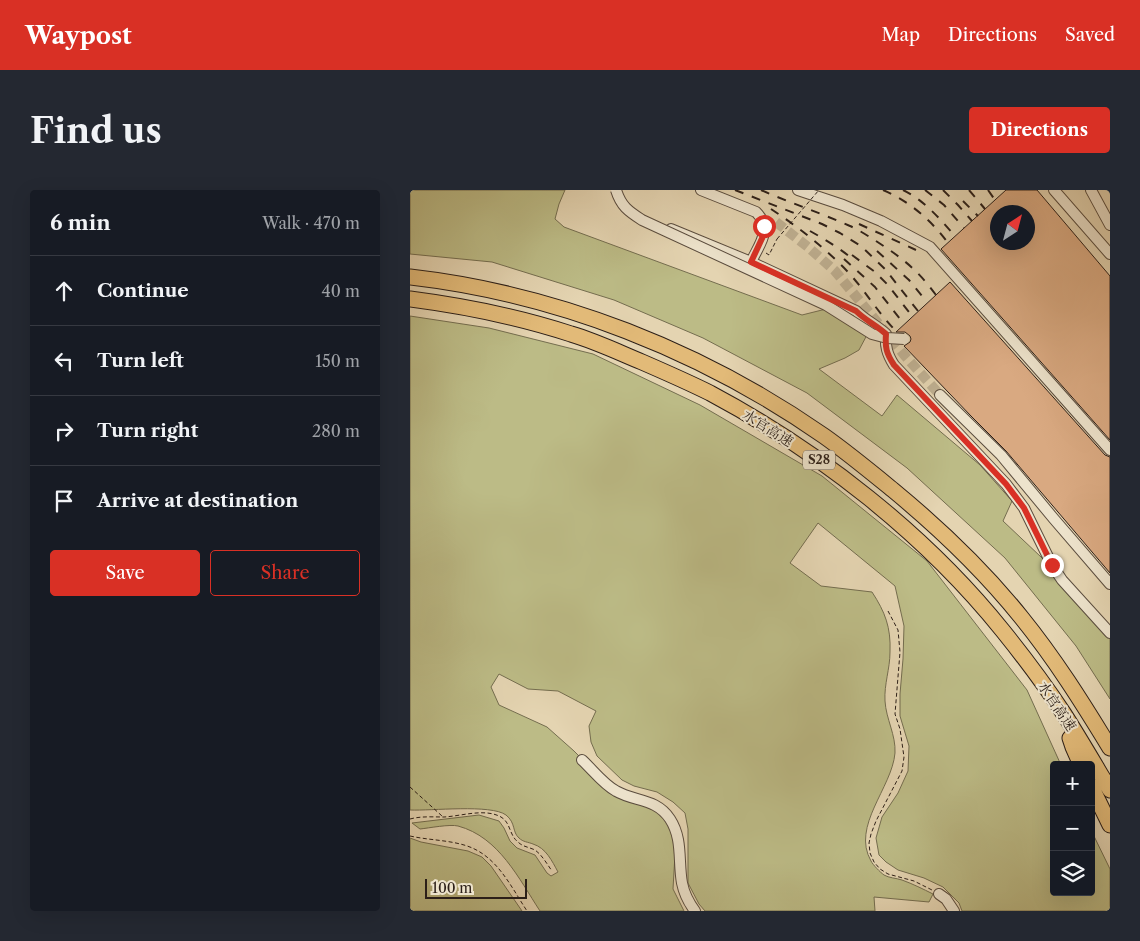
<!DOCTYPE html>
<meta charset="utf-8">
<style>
body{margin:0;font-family:"Libre Caslon Text","Noto Serif SC",serif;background:#242831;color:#f1f3f6}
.controls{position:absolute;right:15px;bottom:15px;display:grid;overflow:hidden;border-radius:5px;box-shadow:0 5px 20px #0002}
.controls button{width:45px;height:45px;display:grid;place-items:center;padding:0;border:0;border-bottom:1px solid #363941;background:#171b24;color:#f1f3f6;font:25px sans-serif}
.compass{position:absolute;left:580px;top:15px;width:45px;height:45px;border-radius:50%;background:#171b24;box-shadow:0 5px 20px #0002;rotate:36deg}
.scale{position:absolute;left:15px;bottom:12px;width:102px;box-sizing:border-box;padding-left:5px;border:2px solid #2c1f18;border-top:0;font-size:14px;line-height:18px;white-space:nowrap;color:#2c1f18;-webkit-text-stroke:4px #ede3cc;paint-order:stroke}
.stop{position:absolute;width:15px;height:15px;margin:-11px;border:4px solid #d93025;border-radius:50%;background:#fff}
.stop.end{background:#d93025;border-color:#fff;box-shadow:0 1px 5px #0008}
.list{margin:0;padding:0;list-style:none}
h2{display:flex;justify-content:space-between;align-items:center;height:65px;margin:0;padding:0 20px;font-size:21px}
h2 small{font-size:16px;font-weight:400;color:#9ea1a6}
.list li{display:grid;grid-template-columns:32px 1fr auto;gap:15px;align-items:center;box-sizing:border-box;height:70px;padding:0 20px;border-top:1px solid #363941}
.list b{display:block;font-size:19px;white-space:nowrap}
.list em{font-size:16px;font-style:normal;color:#9ea1a6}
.actions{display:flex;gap:10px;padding:15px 20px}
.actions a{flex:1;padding:11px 0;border:1px solid #d93025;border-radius:5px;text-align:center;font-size:18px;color:#d93025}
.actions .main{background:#d93025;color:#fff}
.icon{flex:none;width:28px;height:28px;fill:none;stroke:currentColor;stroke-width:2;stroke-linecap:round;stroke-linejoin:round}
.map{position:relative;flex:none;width:700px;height:721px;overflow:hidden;border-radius:5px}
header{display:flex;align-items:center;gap:30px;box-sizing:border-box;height:70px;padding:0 25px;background:#d93025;color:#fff}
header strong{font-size:24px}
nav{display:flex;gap:28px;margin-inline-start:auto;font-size:18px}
.intro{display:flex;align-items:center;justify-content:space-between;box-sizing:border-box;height:120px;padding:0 30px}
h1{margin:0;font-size:35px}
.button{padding:12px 22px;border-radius:5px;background:#d93025;color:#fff;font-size:18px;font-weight:700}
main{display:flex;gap:30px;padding:0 30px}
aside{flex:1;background:#171b24;border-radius:5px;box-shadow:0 5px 20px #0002}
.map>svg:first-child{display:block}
.green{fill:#bcbb86;stroke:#746d4f}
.building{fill:#d9a981;stroke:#2c1f18;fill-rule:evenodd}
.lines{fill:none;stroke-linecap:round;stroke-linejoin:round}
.minor-tunnel{stroke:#bfb092;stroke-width:10;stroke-dasharray:10 5;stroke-linecap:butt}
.minor-casing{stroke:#5a4c3e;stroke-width:12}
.highway-casing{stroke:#2c1f18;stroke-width:17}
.path{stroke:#2c1f18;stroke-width:1;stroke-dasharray:4 2.5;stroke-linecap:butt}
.minor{stroke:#ede3cc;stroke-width:10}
.highway{stroke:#e2ba78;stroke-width:15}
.rail{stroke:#2c1f18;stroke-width:2;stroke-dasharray:9 9;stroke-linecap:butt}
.minor-bridge-casing{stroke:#5a4c3e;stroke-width:12;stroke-linecap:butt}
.path-bridge{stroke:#2c1f18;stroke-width:1;stroke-dasharray:4 2.5;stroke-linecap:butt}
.minor-bridge{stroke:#ede3cc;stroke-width:10}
.route{stroke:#d93025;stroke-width:6}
.labels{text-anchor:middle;stroke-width:4;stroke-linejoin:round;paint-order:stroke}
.shield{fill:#ede3cc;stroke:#665a4e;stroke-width:1}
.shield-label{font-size:12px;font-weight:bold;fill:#2c1f18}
.street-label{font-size:14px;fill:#2c1f18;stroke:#ede3cc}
</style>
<header>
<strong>Waypost</strong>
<nav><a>Map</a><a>Directions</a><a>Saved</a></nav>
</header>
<div class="intro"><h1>Find us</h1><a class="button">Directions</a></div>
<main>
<aside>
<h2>6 min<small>Walk · 470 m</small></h2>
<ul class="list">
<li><svg class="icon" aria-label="ahead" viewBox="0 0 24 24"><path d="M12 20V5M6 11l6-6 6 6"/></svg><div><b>Continue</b></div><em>40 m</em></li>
<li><svg class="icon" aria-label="left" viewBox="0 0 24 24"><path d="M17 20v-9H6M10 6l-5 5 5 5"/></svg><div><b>Turn left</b></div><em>150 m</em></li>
<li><svg class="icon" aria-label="right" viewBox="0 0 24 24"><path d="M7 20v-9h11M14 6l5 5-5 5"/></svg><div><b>Turn right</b></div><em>280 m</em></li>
<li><svg class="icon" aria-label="arrive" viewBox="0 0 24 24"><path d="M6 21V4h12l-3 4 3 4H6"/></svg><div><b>Arrive at destination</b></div></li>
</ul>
<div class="actions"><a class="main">Save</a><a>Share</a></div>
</aside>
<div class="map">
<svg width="700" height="721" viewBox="0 0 700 721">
<rect width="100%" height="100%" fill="#e4d4b1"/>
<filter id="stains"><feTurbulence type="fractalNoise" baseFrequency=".004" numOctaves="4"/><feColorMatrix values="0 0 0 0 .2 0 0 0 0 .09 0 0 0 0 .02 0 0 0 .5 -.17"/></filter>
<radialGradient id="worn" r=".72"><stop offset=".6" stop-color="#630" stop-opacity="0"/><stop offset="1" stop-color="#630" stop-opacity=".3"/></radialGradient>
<path class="green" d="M 0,0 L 155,0 L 149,14 L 145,29 L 154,37 L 392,125 L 416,119 L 458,143 L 449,160 L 435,168 L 409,179 L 472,226 L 487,205 L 570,275 L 602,311 L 593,331 L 668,402 L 700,448 L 700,509 L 666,456 L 595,368 L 497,278 L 397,203 L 293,148 L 204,110 L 82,72 L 0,64 Z
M 0,126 L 79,138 L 183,164 L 290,215 L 412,286 L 517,371 L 617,500 L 651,575 L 644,575 L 644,702 L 681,702 L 681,640 L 700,679 L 700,721 L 552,721 L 549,713 L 533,697 L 514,688 L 488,680 L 476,672 L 469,665 L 466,648 L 472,627 L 488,603 L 498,581 L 499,556 L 490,526 L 490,504 L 493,469 L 494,436 L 485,396 L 408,333 L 380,373 L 411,396 L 462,402 C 475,422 481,437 480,462 C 480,479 474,494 475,511 C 476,529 486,545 485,563 C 482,598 441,636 461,671 C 463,675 470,682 474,685 C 479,688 486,688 492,690 C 503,694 513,699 523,704 L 519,712 L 464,707 L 465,721 L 295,721 L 289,714 L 278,693 L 278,639 L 275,623 L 263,612 L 247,602 L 224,596 L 212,590 L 187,566 L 181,552 L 179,536 L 186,521 L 148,501 L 118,499 L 89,484 L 81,497 L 89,515 L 137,537 L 164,561 L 195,592 L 246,614 L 266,647 L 263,699 L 274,721 L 130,721 C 109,689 89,647 48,636 C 40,634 19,638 10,639 L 2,633 L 69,625 L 89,631 L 94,638 L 100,651 L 107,658 L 125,665 L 137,683 L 141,686 L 148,682 C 142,671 136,658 123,654 C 118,652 113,652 109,648 C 102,642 106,633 96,625 C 81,614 21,621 0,620 Z
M 0,648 L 11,652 L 58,661 L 72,667 L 81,676 L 112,721 L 0,721 Z"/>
<path class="building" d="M 596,0 L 627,0 L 700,86 L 700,250 L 531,59 ZM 588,22 L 618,22 L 618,52 L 588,52 Z
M 540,92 L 695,265 L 700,267 L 700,383 L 596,261 L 561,226 L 494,156 L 500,152 L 501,149 L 500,146 L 495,142 L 486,142 Z"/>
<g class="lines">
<path class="minor-tunnel" d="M 366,32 L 398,57 L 425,81 L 496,167 L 530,205"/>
<defs>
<path id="minor" d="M 291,0 L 346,22 C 363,39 350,53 341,72
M 388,0 L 433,15 L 471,31 L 520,57 L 700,260
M 644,0 L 700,64
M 681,0 L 700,35
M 261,39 L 341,72 L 446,121 C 455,130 466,135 476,144 C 475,156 477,164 484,175 L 596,294 L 614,318 L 642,375 L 652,390 L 700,443
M 530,205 L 591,265 L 644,329 L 700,394
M 172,570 C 183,580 193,594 206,601 C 225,612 246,608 260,629 C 273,649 268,671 272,693 C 274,703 279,713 285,721
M 529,704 L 536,709 L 544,721"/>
<path id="highway" d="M 0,87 C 148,104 292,161 414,246 C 438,263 461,282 483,300 C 529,338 574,381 611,427 C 645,469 672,512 700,558
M 0,109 C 54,116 109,127 161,144 C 185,151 208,162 232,172 C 255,182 278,192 300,203 C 409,261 516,345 593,441 C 614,467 635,495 654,524 C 670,549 685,575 700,600
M 660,548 L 663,557 L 671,575
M 681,596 L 700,635"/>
</defs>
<use href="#minor" class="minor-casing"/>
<use href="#highway" class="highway-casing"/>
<path class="path" d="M 356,63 L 359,65 L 367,49
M 478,421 L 488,440 L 490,462 L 485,524 L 490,539 L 494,567 L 492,581 L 466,631 L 461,644 L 459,653 L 460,663 L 464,672 L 470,679 L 478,684 L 504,691 L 522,700
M 0,597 L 32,626
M 0,629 C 11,626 23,627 34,627 C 52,626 75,618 91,627 C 101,633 99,645 108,652 C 113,657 119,657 125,660 C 132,665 137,674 142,681
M 0,646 C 18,650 37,650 54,655 C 86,664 100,695 117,721"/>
<use href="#minor" class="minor"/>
<use href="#highway" class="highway"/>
<path class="rail" d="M 325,0 L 412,34 L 430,43 L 451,56 L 475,79 L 508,121
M 351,0 C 380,13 411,23 440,36 C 449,40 458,46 466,51 C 492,68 507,79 526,105
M 473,0 C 499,11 521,30 538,53
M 493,0 C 514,10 530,29 545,46
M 515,0 L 534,15 L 554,38
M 533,0 L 548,15 L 562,31
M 559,0 L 575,19
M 578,0 L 585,10
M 553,11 L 568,26
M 361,19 C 388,37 414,57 437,81 C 455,100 468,123 486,141
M 449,34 L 506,60
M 400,41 C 416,50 431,59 445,71
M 467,61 L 499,90 L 517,112
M 442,65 L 465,82 L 478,95 L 502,126
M 434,69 L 465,97 L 494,134"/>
<defs>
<path id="minor-bridge" d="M 206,0 C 211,16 218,21 232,30 L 416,115 L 462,144 L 477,148 L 494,149"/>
</defs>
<use href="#minor-bridge" class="minor-bridge-casing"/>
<path class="path-bridge" d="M 367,49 L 409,0"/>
<use href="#minor-bridge" class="minor-bridge"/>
</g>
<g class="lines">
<path class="route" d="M 354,36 L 355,42 L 341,72 L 446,121 C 455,130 466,135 476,144 C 475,157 476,163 484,175 L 596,294 L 614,318 L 642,375"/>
</g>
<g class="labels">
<rect class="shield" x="393" y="260.5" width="32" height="19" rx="4"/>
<g class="shield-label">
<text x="409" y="274">S28</text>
</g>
<g class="street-label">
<text transform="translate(358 238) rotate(32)" y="5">水官高速</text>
<text transform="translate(647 516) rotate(56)" y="5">水官高速</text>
</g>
</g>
<rect width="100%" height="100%" filter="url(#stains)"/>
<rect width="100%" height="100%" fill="url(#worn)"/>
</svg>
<div class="controls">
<button>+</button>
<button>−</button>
<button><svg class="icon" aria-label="layers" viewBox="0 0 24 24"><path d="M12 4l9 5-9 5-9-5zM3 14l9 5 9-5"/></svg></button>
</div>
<svg class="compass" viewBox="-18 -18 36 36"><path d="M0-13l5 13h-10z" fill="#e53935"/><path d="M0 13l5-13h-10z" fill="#9ea1a6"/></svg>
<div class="scale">100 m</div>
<div class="stop" style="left:354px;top:36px"></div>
<div class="stop end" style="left:642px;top:375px"></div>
</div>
</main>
